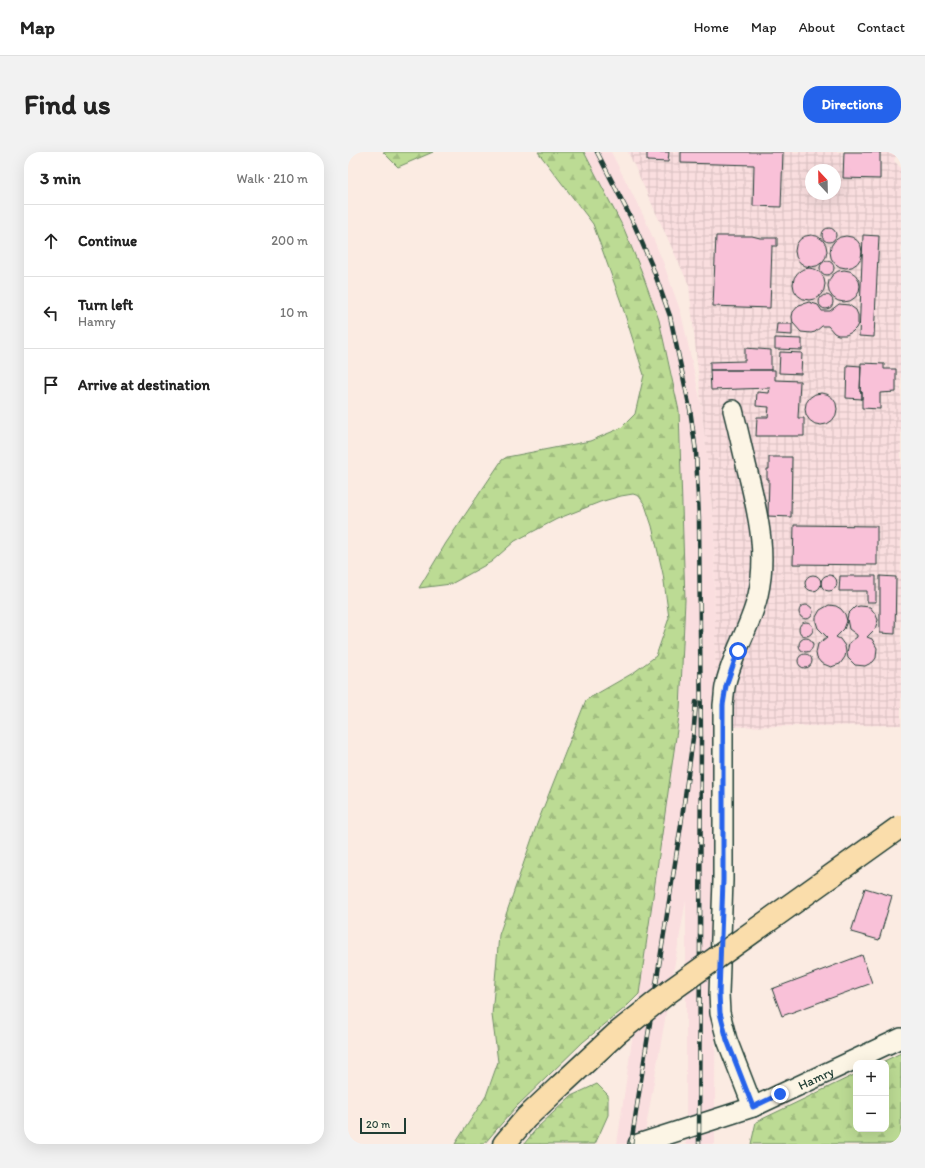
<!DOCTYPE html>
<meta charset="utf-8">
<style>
body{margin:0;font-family:Itim,sans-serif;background:#f2f2f2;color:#222}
.controls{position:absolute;right:12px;bottom:12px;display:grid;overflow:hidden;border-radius:8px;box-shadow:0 4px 16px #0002}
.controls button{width:36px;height:36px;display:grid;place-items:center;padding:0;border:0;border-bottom:1px solid #e0e0e0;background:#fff;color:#222;font:20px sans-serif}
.compass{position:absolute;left:457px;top:12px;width:36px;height:36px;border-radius:50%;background:#fff;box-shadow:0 4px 16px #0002;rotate:338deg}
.scale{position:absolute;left:12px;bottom:10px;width:46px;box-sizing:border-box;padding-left:4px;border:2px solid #1f3d34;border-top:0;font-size:11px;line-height:14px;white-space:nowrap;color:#1f3d34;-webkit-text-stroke:3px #fcf5e5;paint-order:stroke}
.stop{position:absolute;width:12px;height:12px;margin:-9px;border:3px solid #2563eb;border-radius:50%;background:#fff}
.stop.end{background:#2563eb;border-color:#fff;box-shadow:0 1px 4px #0008}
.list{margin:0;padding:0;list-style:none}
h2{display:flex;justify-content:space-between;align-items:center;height:52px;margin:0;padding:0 16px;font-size:17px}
h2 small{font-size:13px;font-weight:400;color:#767676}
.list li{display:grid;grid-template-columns:26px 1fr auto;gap:12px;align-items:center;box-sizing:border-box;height:72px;padding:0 16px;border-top:1px solid #e0e0e0}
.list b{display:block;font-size:15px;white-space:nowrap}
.list p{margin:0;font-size:13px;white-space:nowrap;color:#767676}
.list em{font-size:13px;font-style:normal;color:#767676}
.icon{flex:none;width:22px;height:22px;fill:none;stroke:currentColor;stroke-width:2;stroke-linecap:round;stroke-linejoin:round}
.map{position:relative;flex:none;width:553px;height:992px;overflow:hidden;border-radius:16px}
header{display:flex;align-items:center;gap:24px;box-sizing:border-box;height:56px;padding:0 20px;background:#fff;border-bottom:1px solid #e0e0e0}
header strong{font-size:19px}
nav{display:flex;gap:22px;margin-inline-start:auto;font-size:14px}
.intro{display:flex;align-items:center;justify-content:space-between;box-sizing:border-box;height:96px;padding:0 24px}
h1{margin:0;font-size:28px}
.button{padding:10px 18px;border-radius:16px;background:#2563eb;color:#fff;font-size:14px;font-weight:700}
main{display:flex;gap:24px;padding:0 24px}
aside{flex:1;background:#fff;border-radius:16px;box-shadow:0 4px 16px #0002}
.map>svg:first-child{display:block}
.built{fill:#fadedf}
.industrial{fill:url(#industrial-grid);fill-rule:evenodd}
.forest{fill:url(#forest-firs);stroke:#6e8c64}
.building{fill:#f9c1d8;stroke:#1f3d34}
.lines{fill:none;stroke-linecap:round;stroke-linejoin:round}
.minor-casing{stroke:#1f3d34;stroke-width:22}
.major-casing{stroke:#1f3d34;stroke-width:25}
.minor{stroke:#fcf5e5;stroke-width:19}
.major{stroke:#faddab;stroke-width:22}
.rail-casing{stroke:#1f3d34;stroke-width:4.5}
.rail{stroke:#fcf5e5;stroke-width:3;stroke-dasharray:9;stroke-linecap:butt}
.major-bridge-casing{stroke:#1f3d34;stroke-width:25;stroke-linecap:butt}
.major-bridge{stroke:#faddab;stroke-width:22}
.route{stroke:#2563eb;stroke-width:5}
.labels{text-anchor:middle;stroke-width:3;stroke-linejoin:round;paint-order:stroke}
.street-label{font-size:13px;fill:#1f3d34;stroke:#fcf5e5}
</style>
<header>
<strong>Map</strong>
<nav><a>Home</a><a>Map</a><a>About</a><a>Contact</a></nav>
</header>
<div class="intro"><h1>Find us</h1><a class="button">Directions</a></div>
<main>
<aside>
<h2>3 min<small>Walk · 210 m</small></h2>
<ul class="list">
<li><svg class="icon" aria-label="ahead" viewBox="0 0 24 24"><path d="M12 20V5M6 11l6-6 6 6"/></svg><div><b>Continue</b></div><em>200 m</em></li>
<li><svg class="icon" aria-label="left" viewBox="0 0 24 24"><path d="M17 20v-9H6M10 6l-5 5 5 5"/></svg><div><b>Turn left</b><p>Hamry</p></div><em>10 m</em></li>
<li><svg class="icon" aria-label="arrive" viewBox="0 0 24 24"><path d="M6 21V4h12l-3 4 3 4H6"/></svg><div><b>Arrive at destination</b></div></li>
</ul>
</aside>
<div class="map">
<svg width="553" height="992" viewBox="0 0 553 992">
<defs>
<pattern id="industrial-grid" width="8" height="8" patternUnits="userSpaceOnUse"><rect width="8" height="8" fill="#fadedf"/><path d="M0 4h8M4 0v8" fill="none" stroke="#d6bfc0"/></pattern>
<pattern id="forest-firs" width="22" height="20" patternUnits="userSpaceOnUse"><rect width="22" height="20" fill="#bcdb94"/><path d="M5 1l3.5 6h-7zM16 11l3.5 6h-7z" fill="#a1bd80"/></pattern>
</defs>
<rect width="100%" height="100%" fill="#fbebe2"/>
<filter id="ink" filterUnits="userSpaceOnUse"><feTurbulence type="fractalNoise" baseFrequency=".025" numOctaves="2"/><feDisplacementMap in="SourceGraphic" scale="8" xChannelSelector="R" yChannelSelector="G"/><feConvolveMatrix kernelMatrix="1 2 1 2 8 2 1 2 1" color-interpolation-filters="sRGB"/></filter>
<g filter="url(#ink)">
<path class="built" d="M 236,0 L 263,0 L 297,67 L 315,110 L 333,161 L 354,255 L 366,373 L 368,575 L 367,992 L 338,992 L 338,748 L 295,992 L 269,992 L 332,557 L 337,448 L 331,259 L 321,209 L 255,36 Z"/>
<path class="industrial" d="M 280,0 L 549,0 L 546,9 L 553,16 L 553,573 L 368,575 L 366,373 L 341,133 ZM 463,18 L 487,18 L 487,42 L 463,42 Z"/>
<path class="forest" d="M 35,0 L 85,0 L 50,15 Z
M 190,0 L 236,0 L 276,77 L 293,118 L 311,168 L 331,259 L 337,448 L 332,557 L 291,842 L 278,855 L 235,890 L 167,956 L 136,992 L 107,992 L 138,944 L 150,910 L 144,863 L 151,783 L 189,672 L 238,548 L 285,521 L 308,504 L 321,466 L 315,422 L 304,374 L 297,353 L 291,344 L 285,342 L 273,344 L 252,350 L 209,367 L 167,389 L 143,410 L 103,432 L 71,436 L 98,391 L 154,308 L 159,305 L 242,289 L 273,276 L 287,262 L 296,223 L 273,150 L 245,72 Z
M 553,901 L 553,992 L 403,992 L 408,970 L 508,922 L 508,977 L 538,977 L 538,911 L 532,911 Z
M 249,932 L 260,943 L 260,963 L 247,992 L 176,992 L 189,976 L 223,944 Z"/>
<path class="building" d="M 299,0 L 321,0 L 320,10 L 299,9 Z
M 333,0 L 435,0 L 433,55 L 405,54 L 406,13 L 333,11 Z
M 496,0 L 532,0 L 532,27 L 495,26 Z
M474 83a7 7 0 1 1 14 0a7 7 0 1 1-14 0Z
M 515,83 L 531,84 L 526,185 L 511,184 Z
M447 99a16 16 0 1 1 32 0a16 16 0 1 1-32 0Z
M 368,84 L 404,84 L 412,86 L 429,86 L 429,94 L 424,94 L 422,156 L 365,154 Z
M482 100a16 16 0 1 1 32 0a16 16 0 1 1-32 0Z
M472 116a7 7 0 1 1 14 0a7 7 0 1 1-14 0Z
M445 132a16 16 0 1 1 32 0a16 16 0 1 1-32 0Z
M480 134a16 16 0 1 1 32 0a16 16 0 1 1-32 0Z
M471 150a7 7 0 1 1 14 0a7 7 0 1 1-14 0Z
M 461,150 L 470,153 L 474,159 L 482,159 L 491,152 L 501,153 L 508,158 L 510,163 L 510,172 L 508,176 L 504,180 L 498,183 L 490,183 L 486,181 L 480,174 L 474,174 L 467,180 L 463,181 L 453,180 L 445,171 L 444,165 L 445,160 L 451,153 Z
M 429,172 L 444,172 L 444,183 L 428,182 Z
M 427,186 L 454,187 L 454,198 L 427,197 Z
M 397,196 L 423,198 L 423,218 L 362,218 L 362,210 L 397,209 Z
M 432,200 L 454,201 L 453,222 L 431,221 Z
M 513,211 L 536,212 L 536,217 L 548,217 L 548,240 L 532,241 L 532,257 L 514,256 L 514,240 L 512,240 Z
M 499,213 L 513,214 L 512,240 L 514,240 L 514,247 L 498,246 Z
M 362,218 L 427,218 L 427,228 L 452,229 L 450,266 L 456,266 L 456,284 L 408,284 L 409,265 L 420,265 L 421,255 L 408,254 L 409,240 L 421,241 L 422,236 L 363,238 Z
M457 257a16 16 0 1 1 32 0a16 16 0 1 1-32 0Z
M 421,305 L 444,305 L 443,365 L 420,364 L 421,327 L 419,327 L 419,317 L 421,317 Z
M 446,373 L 529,374 L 529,413 L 445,412 Z
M473 431a8 8 0 1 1 16 0a8 8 0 1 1-16 0Z
M457 431a8 8 0 1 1 16 0a8 8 0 1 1-16 0Z
M 492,424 L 528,424 L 528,450 L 519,450 L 519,439 L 491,439 Z
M 532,424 L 548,425 L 547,482 L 532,481 Z
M451 460a7 7 0 1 1 14 0a7 7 0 1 1-14 0Z
M 481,453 L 488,454 L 493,457 L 497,462 L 499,469 L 496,477 L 488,485 L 492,487 L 497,494 L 498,500 L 497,505 L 492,512 L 483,515 L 473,511 L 469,506 L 468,501 L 470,492 L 479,485 L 470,476 L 468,470 L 468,465 L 472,458 Z
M 512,454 L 522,455 L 528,463 L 530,468 L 527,477 L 519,485 L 524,487 L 529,496 L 528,506 L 525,510 L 517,514 L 507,513 L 500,506 L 499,501 L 501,491 L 509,485 L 509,483 L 501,477 L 499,467 L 500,462 L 507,455 Z
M451 477a7 7 0 1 1 14 0a7 7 0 1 1-14 0Z
M451 493a7 7 0 1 1 14 0a7 7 0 1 1-14 0Z
M450 509a7 7 0 1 1 14 0a7 7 0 1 1-14 0Z
M 517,736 L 544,744 L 531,788 L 503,780 Z
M 514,803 L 524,831 L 434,864 L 424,837 Z"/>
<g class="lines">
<defs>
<g id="minor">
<path d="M 385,258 C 391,281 396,305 402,329 C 411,367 419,404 410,443 C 403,475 383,503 377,535 C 376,540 376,547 375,553 L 375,728 L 371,842 L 372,861 L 379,888 L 405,955"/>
<path id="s1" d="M 290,992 L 405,955 L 553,886"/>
</g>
<path id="major" d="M 156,992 L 178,966 L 213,933"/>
</defs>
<use href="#minor" class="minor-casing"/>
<use href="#major" class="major-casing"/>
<use href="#minor" class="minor"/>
<use href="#major" class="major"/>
<defs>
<path id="rail" d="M 249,0 L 286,72 L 304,114 L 322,164 L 342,257 L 348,300 L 351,367 L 353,587 L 351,992
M 283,992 L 333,673 L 345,586 L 348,550"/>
</defs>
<use href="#rail" class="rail-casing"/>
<use href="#rail" class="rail"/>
<defs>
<path id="major-bridge" d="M 213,933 L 268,882 L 322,839 L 553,674"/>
</defs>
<use href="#major-bridge" class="major-bridge-casing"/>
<use href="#major-bridge" class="major-bridge"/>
</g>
</g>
<g class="lines" filter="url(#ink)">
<path class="route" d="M 390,499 L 378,534 L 375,553 L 375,728 L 371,842 L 372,861 L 379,888 L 405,955 L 432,942"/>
</g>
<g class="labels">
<g class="street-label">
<text dy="5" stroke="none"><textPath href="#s1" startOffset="190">Hamry</textPath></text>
</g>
</g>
</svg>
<div class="controls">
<button>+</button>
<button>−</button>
</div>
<svg class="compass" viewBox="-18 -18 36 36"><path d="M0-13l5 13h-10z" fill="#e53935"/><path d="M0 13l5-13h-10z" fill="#767676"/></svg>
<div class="scale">20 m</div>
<div class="stop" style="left:390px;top:499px"></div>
<div class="stop end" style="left:432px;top:942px"></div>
</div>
</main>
